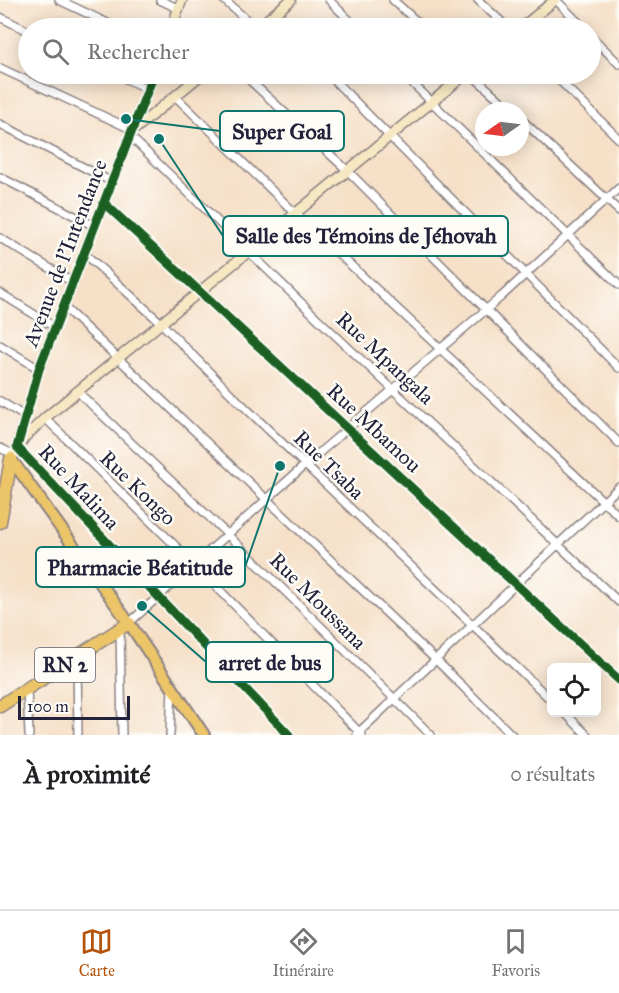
<!DOCTYPE html>
<html lang="fr">
<meta charset="utf-8">
<style>
body{margin:0;font-family:"IM FELL Great Primer",serif;background:#f6f6f6;color:#202124}
.controls{position:absolute;right:18px;bottom:18px;display:grid;overflow:hidden;border-radius:9px;box-shadow:0 3px 15px #0003}
.controls button{width:54px;height:54px;display:grid;place-items:center;padding:0;border:0;border-bottom:2px solid #e0e0e0;background:#fff;color:#202124;font:30px sans-serif}
.compass{position:absolute;left:475px;top:102px;width:54px;height:54px;border-radius:50%;background:#fff;box-shadow:0 3px 15px #0003;rotate:256deg}
.scale{position:absolute;left:18px;bottom:15px;width:112px;box-sizing:border-box;padding-left:6px;border:3px solid #22223b;border-top:0;font-size:16px;line-height:21px;white-space:nowrap;color:#22223b;-webkit-text-stroke:4px #fdfcf7;paint-order:stroke}
.list{margin:0;padding:0;list-style:none}
h2{display:flex;justify-content:space-between;align-items:center;height:78px;margin:0;padding:0 24px;font-size:26px}
h2 small{font-size:20px;font-weight:400;color:#757577}
.icon{flex:none;width:33px;height:33px;fill:none;stroke:currentColor;stroke-width:2;stroke-linecap:round;stroke-linejoin:round}
.map{position:relative;flex:none;width:619px;height:735px;overflow:hidden}
.search{position:absolute;background:#fff;box-shadow:0 3px 15px #0003;left:18px;right:18px;top:18px;height:66px;display:flex;align-items:center;gap:15px;box-sizing:border-box;padding:0 21px;border-radius:33px;color:#757577;font-size:22px}
.sheet{height:174px;background:#fff}
nav{display:flex;justify-content:space-around;align-items:center;box-sizing:border-box;height:84px;border-top:2px solid #e0e0e0;background:#fff;font-size:16px;color:#757577}
nav a{display:grid;justify-items:center;gap:3px}
nav .on{color:#b45309}
.map>svg:first-child{display:block}
.lines{fill:none;stroke-linecap:round;stroke-linejoin:round}
.street-casing{stroke:#8c8182;stroke-width:10}
.secondary-casing{stroke:#8c8182;stroke-width:12}
.primary-casing{stroke:#8c8182;stroke-width:14}
.highway-casing{stroke:#8c8182;stroke-width:15}
.street{stroke:#fff;stroke-width:7}
.secondary{stroke:#f7e8c3;stroke-width:9}
.primary{stroke:#ecc569;stroke-width:10}
.highway{stroke:#ecc569;stroke-width:12}
.cycleway-casing{stroke:#fdfcf7;stroke-width:13}
.cycleway{stroke:#1b5e20;stroke-width:9}
.labels{text-anchor:middle;stroke-width:5;stroke-linejoin:round;paint-order:stroke}
.shield{fill:#fdfcf7;stroke:#646373;stroke-width:1.5}
.shield-label{font-size:20px;font-weight:bold;fill:#22223b}
.street-label{font-size:21px;fill:#22223b;stroke:#fdfcf7}
.leader{fill:none;stroke:#0f766e;stroke-width:2}
.callout-dot{fill:#0f766e;stroke:#fdfcf7;stroke-width:2}
.callout{fill:#fdfcf7;stroke:#0f766e;stroke-width:2}
.callout-label{font-size:22px;text-anchor:middle;font-weight:bold;fill:#22223b}
</style>
<div class="map">
<svg width="619" height="735" viewBox="0 0 619 735">
<rect width="100%" height="100%" fill="#fdfcf7"/>
<filter id="ink" filterUnits="userSpaceOnUse"><feTurbulence type="fractalNoise" baseFrequency=".0167" numOctaves="2"/><feDisplacementMap in="SourceGraphic" scale="12" xChannelSelector="R" yChannelSelector="G"/><feConvolveMatrix kernelMatrix="1 2 1 2 8 2 1 2 1" color-interpolation-filters="sRGB"/></filter>
<filter id="wash" filterUnits="userSpaceOnUse"><feTurbulence type="fractalNoise" baseFrequency=".008" numOctaves="4" result="noise"/><feDisplacementMap in="SourceGraphic" scale="24" xChannelSelector="R" yChannelSelector="G"/><feGaussianBlur stdDeviation="1.35" result="paint"/><feColorMatrix in="noise" values="0 0 0 0 0 0 0 0 0 0 0 0 0 0 0 0 0 1.4 0 .05"/><feComposite in="paint" operator="in"/></filter>
<g filter="url(#wash)">
<rect width="100%" height="100%" fill="#f6e0c8"/>
</g>
<g filter="url(#ink)">
<g class="lines">
<defs>
<path id="street" d="M 59,0 L 118,28
M 160,0 L 179,9
M 224,0 L 256,28
M 329,0 L 357,28
M 393,0 L 424,28
M 478,0 L 508,28
M 556,0 L 584,28
M 0,17 L 28,31
M 272,17 L 284,28
M 174,20 L 186,28
M 590,35 L 619,64
M 0,68 L 133,130
M 116,74 L 147,89
M 243,74 L 348,171 L 619,443
M 328,74 L 619,368
M 403,74 L 619,285
M 471,74 L 512,111
M 553,74 L 619,139
M 175,96 L 296,214 L 619,516
M 520,118 L 619,211
M 0,124 L 112,182
M 130,136 L 318,319 L 619,602
M 0,177 L 94,226
M 104,203 L 619,680
M 0,238 L 74,283
M 84,253 L 161,323 L 229,392 L 552,701
M 0,293 L 56,328
M 65,308 L 436,660 L 512,735
M 0,345 L 39,369
M 77,391 L 228,535 L 431,735
M 0,401 L 24,416
M 45,418 L 195,565 L 362,735
M 17,447 L 289,735
M 0,448 L 13,454
M 129,623 L 305,465 L 502,296 L 619,188
M 120,630 L 122,735
M 77,657 L 78,735
M 27,689 L 29,735
M 564,712 L 587,735
M 357,734 L 619,487
M 170,735 L 172,687"/>
<path id="secondary" d="M 171,28 L 182,0
M 257,28 L 291,0
M 521,28 L 555,0
M 135,129 L 202,74
M 18,442 L 39,369 L 154,74
M 11,459 L 24,438 L 45,418 L 466,74"/>
<path id="primary" d="M 11,459 L 129,623 L 204,735"/>
<path id="highway" d="M 0,522 L 11,459
M 0,706 L 129,623"/>
</defs>
<use href="#street" class="street-casing"/>
<use href="#secondary" class="secondary-casing"/>
<use href="#primary" class="primary-casing"/>
<use href="#highway" class="highway-casing"/>
<use href="#street" class="street"/>
<use href="#secondary" class="secondary"/>
<use href="#primary" class="primary"/>
<use href="#highway" class="highway"/>
<defs>
<path id="cycleway" d="M 154,74 L 39,369 L 17,447 L 289,735
M 104,203 L 619,680"/>
</defs>
<use href="#cycleway" class="cycleway-casing"/>
<use href="#cycleway" class="cycleway"/>
</g>
</g>
<g class="labels">
<rect class="shield" x="35" y="648" width="60" height="34" rx="4.5"/>
<g class="shield-label">
<text x="65" y="672">RN 2</text>
</g>
<g class="street-label">
<text transform="translate(65 253) rotate(-69)" y="7">Avenue de l'Intendance</text>
<text transform="translate(385 358) rotate(43)" y="7">Rue Mpangala</text>
<text transform="translate(374 428) rotate(43)" y="7">Rue Mbamou</text>
<text transform="translate(329 465) rotate(44)" y="7">Rue Tsaba</text>
<text transform="translate(79 487) rotate(47)" y="7">Rue Malima</text>
<text transform="translate(138 488) rotate(44)" y="7">Rue Kongo</text>
<text transform="translate(318 601) rotate(45)" y="7">Rue Moussana</text>
</g>
</g>
<path class="leader" d="M126 119L220 131M159 139L223 236M280 466L245 567M142 606L206 662"/>
<g class="callout-dot">
<circle cx="126" cy="119" r="6"/>
<circle cx="159" cy="139" r="6"/>
<circle cx="280" cy="466" r="6"/>
<circle cx="142" cy="606" r="6"/>
</g>
<g class="callout">
<rect x="220" y="111" width="124" height="40" rx="6"/>
<rect x="223" y="216" width="285" height="40" rx="6"/>
<rect x="36" y="547" width="209" height="40" rx="6"/>
<rect x="206" y="642" width="127" height="40" rx="6"/>
</g>
<g class="callout-label">
<text x="282" y="139">Super Goal</text>
<text x="366" y="243">Salle des Témoins de Jéhovah</text>
<text x="140" y="575">Pharmacie Béatitude</text>
<text x="270" y="670">arret de bus</text>
</g>
</svg>
<div class="controls">
<button><svg class="icon" aria-label="locate" viewBox="0 0 24 24"><circle cx="12" cy="12" r="6"/><path d="M12 2v4M12 18v4M2 12h4M18 12h4"/></svg></button>
</div>
<svg class="compass" viewBox="-18 -18 36 36"><path d="M0-13l5 13h-10z" fill="#e53935"/><path d="M0 13l5-13h-10z" fill="#757577"/></svg>
<div class="scale">100 m</div>
<div class="search"><svg class="icon" aria-label="search" viewBox="0 0 24 24"><circle cx="10" cy="10" r="6"/><path d="M15 15l6 6"/></svg>Rechercher</div>
</div>
<section class="sheet">
<h2>À proximité<small>0 résultats</small></h2>
<ul class="list">
</ul>
</section>
<nav>
<a class="on"><svg class="icon" aria-label="map" viewBox="0 0 24 24"><path d="M3 6l6-2 6 2 6-2v14l-6 2-6-2-6 2zM9 4v14M15 6v14"/></svg>Carte</a>
<a><svg class="icon" aria-label="directions" viewBox="0 0 24 24"><path d="M12 3l9 9-9 9-9-9zM9 14v-3h6M13 9l2 2-2 2"/></svg>Itinéraire</a>
<a><svg class="icon" aria-label="saved" viewBox="0 0 24 24"><path d="M7 4h10v16l-5-4-5 4z"/></svg>Favoris</a>
</nav>
